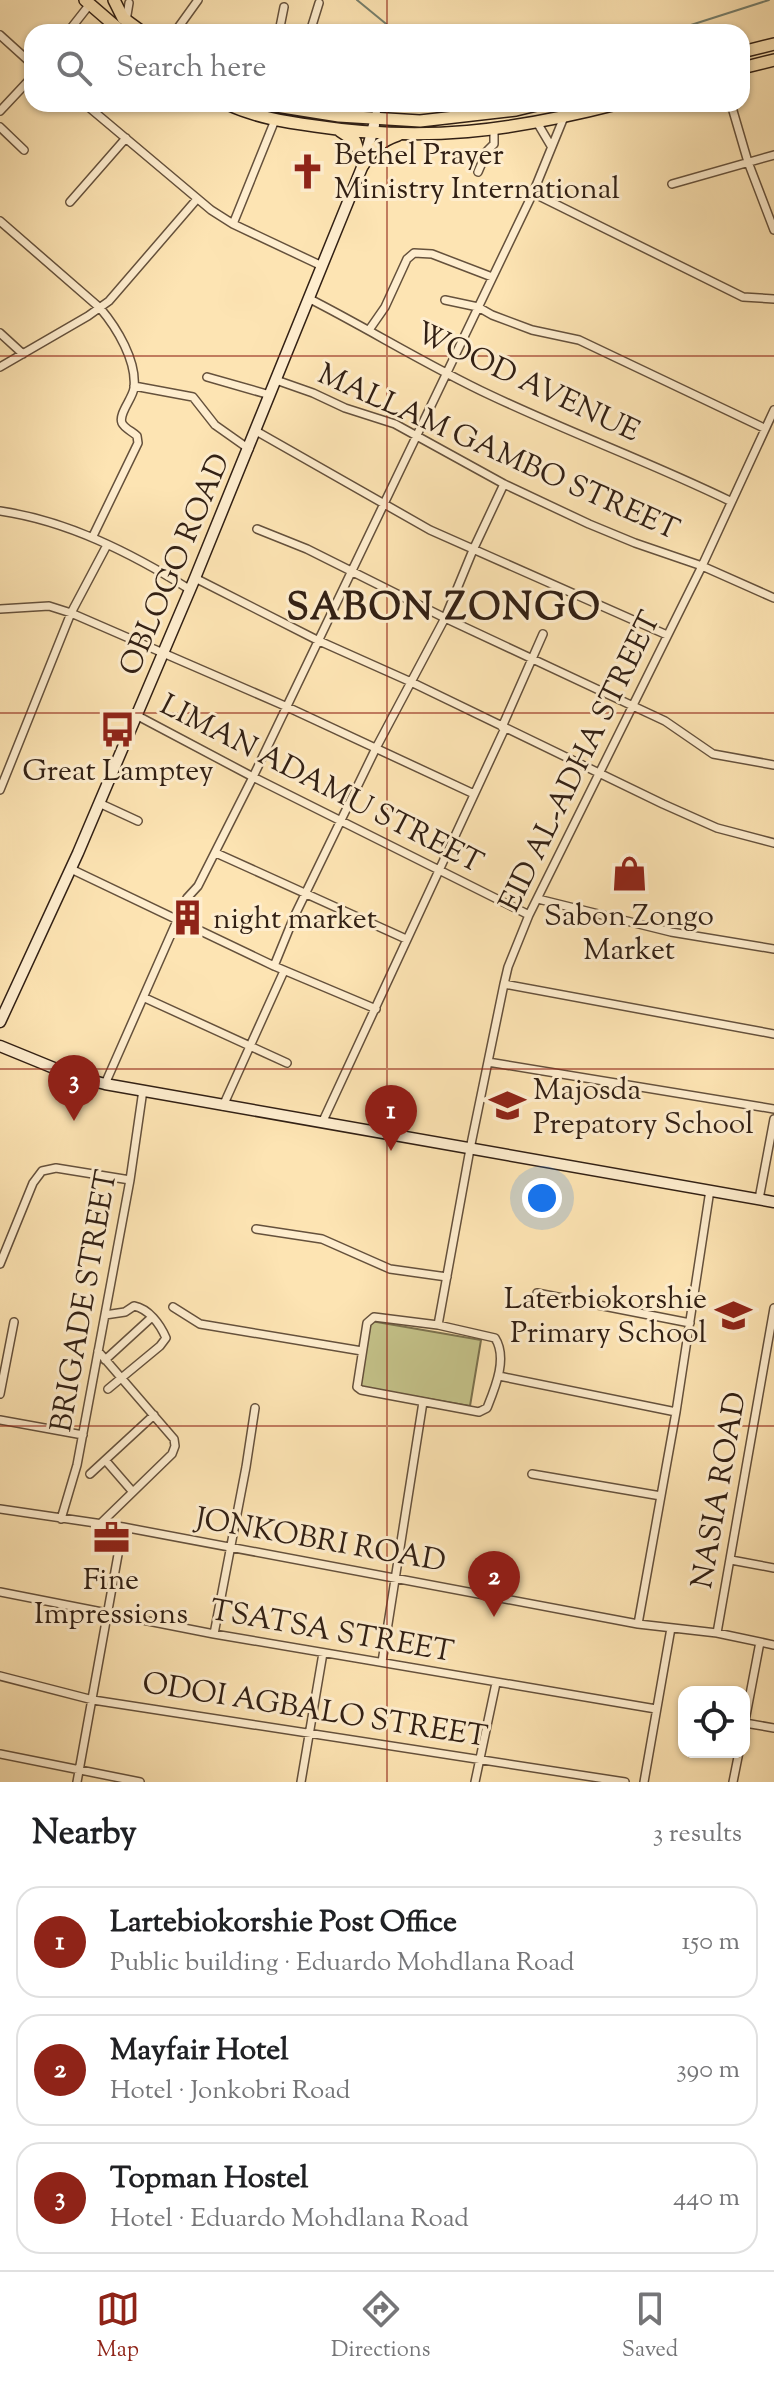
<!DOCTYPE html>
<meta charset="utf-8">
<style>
body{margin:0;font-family:"Sorts Mill Goudy",serif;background:#f6f6f6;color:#202124}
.controls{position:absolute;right:24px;bottom:24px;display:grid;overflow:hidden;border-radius:16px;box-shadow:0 2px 6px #0004}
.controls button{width:72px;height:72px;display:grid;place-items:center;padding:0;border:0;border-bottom:2px solid #e0e0e0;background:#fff;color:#202124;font:40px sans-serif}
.you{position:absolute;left:542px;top:1198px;width:28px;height:28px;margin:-20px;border:6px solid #fff;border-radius:50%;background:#1a73e8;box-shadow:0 0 0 12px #1a73e833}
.badge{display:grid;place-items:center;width:52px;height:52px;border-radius:50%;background:#8f2418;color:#fff;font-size:26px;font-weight:700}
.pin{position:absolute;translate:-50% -66px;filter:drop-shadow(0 2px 4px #0008)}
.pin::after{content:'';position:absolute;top:42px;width:28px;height:24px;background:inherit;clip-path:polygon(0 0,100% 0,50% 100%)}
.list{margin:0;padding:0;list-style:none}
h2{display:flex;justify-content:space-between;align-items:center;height:104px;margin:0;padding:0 32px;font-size:34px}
h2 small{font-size:26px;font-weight:400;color:#757577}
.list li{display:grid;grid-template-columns:52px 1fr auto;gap:24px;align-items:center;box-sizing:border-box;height:112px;margin:0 16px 16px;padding:0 16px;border:2px solid #e0e0e0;border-radius:24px}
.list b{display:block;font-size:30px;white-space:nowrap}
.list p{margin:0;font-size:26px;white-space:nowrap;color:#757577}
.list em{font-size:26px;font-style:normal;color:#757577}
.icon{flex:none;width:44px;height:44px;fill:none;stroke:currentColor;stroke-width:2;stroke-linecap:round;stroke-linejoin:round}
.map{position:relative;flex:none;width:774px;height:1782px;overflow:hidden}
.search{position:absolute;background:#fff;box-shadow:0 2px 6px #0004;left:24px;right:24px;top:24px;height:88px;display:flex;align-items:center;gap:20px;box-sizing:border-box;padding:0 28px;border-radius:24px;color:#757577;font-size:30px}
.sheet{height:488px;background:#fff}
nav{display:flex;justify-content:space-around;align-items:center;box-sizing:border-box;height:112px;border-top:2px solid #e0e0e0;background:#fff;font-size:22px;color:#757577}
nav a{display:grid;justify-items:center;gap:4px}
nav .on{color:#8f2418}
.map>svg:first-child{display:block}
.green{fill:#c4c289;stroke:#7b714e;stroke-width:2}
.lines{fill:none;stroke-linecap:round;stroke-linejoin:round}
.stream{stroke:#757f6d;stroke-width:2}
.canal{stroke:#a1bfa8;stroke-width:8}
.minor-casing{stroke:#65513c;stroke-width:10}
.secondary-casing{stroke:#322014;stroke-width:13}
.primary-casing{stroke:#322014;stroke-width:14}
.minor{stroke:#feedce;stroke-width:7}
.secondary{stroke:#feedce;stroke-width:10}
.primary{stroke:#fde4b3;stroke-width:11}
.grid{fill:none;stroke:#8f2418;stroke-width:2;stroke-opacity:0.55}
.labels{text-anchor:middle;stroke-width:6;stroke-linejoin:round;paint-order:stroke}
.poi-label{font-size:30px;fill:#322014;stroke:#feedce;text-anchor:start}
.street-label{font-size:30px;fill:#322014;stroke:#feedce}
.district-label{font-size:38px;font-weight:bold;letter-spacing:2px;fill:#322014;stroke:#feedce}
</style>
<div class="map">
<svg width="774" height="1782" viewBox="0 0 774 1782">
<rect width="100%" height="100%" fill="#fde4b3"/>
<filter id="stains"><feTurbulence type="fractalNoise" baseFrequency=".0025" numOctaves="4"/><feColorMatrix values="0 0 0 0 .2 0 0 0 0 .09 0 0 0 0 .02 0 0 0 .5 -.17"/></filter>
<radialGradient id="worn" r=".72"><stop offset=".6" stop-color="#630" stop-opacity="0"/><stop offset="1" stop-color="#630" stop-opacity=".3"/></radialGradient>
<path class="green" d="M 371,1321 L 481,1340 L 470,1406 L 360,1387 Z"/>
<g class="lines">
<path class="stream" d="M 357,0 L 396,32
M 669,32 L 769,0"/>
<path class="canal" d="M 388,107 L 389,104"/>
<defs>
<path id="minor" d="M 126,21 L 129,3
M 68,32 L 90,4
M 175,32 L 198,0
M 279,32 L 284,7
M 310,32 L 319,3
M 0,35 L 32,64
M 85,104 L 211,210 L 233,224 L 322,266
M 731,104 L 748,162 L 774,230
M 0,111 L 32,77
M 375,119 L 378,104
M 538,124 L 551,146
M 0,127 L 24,150
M 478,172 L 487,151 L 494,144 L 494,130
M 672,184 L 774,155
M 533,193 L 743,297 L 774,299
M 70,202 L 126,138
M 0,221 L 100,308 C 117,328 137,361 134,388 C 133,398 118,414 122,423 C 124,428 133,432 137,436 L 138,443 L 93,536
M 233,224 L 275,120
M 308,298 C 369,329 428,366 490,395 C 570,433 652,463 730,501
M 445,300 L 478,307 L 492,315 L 532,330 L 579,340 L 764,428
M 369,330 L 385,307 L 407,259 L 414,253 L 432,254 L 492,277
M 0,333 L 23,354
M 0,367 L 88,316 L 109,301 L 197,199
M 207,377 L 270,395
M 276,380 L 313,393 L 345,408 L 395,424 L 504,484 L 589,524 L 635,543 L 702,566 L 774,598
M 134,386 L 193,397 L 215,425 L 249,449
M 256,431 L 430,530 L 667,635
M 0,511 C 68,521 131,553 189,589
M 257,529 L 307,549 L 445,618 L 665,721 L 713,754 L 774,765
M 195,578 L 317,640 L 411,682 L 663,804 L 717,828 L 774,843
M 0,609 L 49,606 L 71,613 L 285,706 L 474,794
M 136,715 L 253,777 L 529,915
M 502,727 L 543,634
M 0,790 L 71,613 L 107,545
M 99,803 L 138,821
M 216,853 L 406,939
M 71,869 L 274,966 L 376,1009
M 538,899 L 671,932 L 774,949
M 274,966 L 294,917 L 376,748 L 445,618 L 473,550 L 504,484
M 504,984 L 774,1034
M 145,998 L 287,1063
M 488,1062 L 774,1109
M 105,1084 L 187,898 L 198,886 L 253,777 L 533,193 L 564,117
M 223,1106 L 284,971
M 322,1123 L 505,728
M 759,1199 L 774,1119
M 256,1229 L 322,1239 L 390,1269 L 447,1277
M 0,1264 L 33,1183 L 42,1171 L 56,1168 L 130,1180
M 537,1293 L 690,1323
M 173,1307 L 200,1324 L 362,1351
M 105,1315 L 125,1312 L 134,1306 C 149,1309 160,1324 166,1338 L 160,1346 L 108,1389
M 374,1317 L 438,1325 L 495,1338 C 508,1358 495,1388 487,1408 L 479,1412 L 361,1390 L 357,1387 L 367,1323 Z
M 438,1325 L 470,1149 L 504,984 L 508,967 L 529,915 L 702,566 L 774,410
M 98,1351 L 174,1439 L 175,1446 L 172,1454 L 101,1523
M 105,1360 L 152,1317
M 499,1376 L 676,1412
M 0,1394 L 14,1322
M 0,1420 L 83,1435
M 106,1461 L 132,1491
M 90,1474 L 154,1415
M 532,1474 L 661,1496
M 0,1509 L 123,1527 L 638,1624 L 717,1633 L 774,1645
M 61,1519 L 77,1465 L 130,1180 L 143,1090
M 731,1560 L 774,1568
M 0,1592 L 214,1634 L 656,1709
M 638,1624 L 676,1412 L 710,1190
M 717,1633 L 774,1308
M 214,1634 L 246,1467 L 255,1408
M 382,1662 L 423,1402
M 0,1676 L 93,1700 L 625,1782
M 745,1723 L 774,1728
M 744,1726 L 760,1642
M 0,1754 L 140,1782
M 77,1782 L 123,1527
M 301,1782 L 323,1653
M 475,1782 L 496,1683
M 644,1782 L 671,1628
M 733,1782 L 739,1752"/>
<path id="secondary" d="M 0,1022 L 78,853 L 195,578 L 363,165 L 374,125
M 0,1046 L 71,1075 L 105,1084 L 774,1202"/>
<path id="primary" d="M 85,0 L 122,32
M 114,0 L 123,18 L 142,32
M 742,52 L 774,44
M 742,68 L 774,60
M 227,104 C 255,117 285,122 315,126 C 425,143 511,131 617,104
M 264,104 L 339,116 L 420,121 L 516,110 L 541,104
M 340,131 L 355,141 L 363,165
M 363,165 C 373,149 380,141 398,135"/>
</defs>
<use href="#minor" class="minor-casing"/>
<use href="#secondary" class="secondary-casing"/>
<use href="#primary" class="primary-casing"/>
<use href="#minor" class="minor"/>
<use href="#secondary" class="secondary"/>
<use href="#primary" class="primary"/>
</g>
<path class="grid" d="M 387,0 L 387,32M 387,104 L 387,1782M 0,356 L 774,356M 0,713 L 774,713M 0,1069 L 774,1069M 0,1426 L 774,1426"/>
<defs>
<symbol id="church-bare" viewBox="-9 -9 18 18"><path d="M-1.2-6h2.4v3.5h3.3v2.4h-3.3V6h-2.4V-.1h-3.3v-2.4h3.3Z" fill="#8f2418" stroke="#feedce" stroke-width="2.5" paint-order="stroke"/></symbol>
<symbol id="bus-bare" viewBox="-9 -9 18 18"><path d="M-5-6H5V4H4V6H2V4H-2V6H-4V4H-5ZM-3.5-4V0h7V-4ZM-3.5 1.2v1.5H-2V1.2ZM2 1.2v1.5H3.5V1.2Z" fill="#8f2418" stroke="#feedce" stroke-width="2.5" paint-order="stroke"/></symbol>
<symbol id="shop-bare" viewBox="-9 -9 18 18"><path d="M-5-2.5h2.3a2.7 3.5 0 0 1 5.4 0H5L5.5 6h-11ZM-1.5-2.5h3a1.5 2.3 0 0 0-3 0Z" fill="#8f2418" stroke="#feedce" stroke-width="2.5" paint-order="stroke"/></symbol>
<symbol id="building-bare" viewBox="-9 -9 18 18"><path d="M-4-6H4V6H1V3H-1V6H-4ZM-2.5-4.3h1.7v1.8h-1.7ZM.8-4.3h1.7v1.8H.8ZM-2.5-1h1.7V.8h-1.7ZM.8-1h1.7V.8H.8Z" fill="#8f2418" stroke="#feedce" stroke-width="2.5" paint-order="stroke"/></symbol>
<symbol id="school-bare" viewBox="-9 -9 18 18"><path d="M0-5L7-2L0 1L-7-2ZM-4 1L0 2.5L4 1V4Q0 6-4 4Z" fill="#8f2418" stroke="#feedce" stroke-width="2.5" paint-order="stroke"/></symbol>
<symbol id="office-bare" viewBox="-9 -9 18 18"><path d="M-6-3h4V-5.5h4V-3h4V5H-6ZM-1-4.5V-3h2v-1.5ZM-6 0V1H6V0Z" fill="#8f2418" stroke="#feedce" stroke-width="2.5" paint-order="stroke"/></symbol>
</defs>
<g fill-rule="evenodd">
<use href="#church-bare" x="282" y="146" width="51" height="51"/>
<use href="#bus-bare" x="92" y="704" width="51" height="51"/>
<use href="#shop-bare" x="604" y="848" width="51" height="51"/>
<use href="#building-bare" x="162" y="892" width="51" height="51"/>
<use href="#school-bare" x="482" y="1080" width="51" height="51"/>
<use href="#school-bare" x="708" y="1290" width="51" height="51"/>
<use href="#office-bare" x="86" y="1512" width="51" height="51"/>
</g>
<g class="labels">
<g class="poi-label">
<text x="334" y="164">Bethel Prayer<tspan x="334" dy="34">Ministry International</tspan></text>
<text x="118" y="780" text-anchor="middle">Great Lamptey</text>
<text x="629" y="925" text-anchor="middle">Sabon Zongo<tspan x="629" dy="34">Market</tspan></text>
<text x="213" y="928">night market</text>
<text x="533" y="1099">Majosda<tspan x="533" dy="34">Prepatory School</tspan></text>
<text x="707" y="1308" text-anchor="end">Laterbiokorshie<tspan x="707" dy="34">Primary School</tspan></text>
<text x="111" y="1589" text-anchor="middle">Fine<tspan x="111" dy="34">Impressions</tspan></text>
</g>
<g class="street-label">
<text transform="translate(528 381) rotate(25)" y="10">WOOD AVENUE</text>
<text transform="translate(499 451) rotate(24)" y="10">MALLAM GAMBO STREET</text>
<text transform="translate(174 564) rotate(-67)" y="10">OBLOGO ROAD</text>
<text transform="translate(579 761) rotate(-64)" y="10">EID AL-ADHA STREET</text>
<text transform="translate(322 783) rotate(27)" y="10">LIMAN ADAMU STREET</text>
<text transform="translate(83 1301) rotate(-80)" y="10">BRIGADE STREET</text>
<text transform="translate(718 1490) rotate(-80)" y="10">NASIA ROAD</text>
<text transform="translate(321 1539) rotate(10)" y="10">JONKOBRI ROAD</text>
<text transform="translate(332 1630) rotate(10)" y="10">TSATSA STREET</text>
<text transform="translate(315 1709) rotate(9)" y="10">ODOI AGBALO STREET</text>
</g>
<g class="district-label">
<text x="444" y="619">SABON ZONGO</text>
</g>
</g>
<rect width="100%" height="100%" filter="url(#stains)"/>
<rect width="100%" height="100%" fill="url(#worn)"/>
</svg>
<div class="controls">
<button><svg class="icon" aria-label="locate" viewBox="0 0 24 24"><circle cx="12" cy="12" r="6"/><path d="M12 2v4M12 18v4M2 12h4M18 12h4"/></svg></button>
</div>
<div class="you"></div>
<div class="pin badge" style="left:391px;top:1151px">1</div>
<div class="pin badge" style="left:494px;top:1617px">2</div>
<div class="pin badge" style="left:74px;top:1121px">3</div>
<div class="search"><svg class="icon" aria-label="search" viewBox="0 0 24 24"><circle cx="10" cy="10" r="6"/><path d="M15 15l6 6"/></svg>Search here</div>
</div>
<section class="sheet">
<h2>Nearby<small>3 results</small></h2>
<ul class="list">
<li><span class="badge">1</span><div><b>Lartebiokorshie Post Office</b><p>Public building · Eduardo Mohdlana Road</p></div><em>150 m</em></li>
<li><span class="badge">2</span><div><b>Mayfair Hotel</b><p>Hotel · Jonkobri Road</p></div><em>390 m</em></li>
<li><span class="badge">3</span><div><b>Topman Hostel</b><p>Hotel · Eduardo Mohdlana Road</p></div><em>440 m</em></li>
</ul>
</section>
<nav>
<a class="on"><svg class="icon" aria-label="map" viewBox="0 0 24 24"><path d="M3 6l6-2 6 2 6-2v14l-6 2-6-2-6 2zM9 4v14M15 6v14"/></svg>Map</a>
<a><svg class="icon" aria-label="directions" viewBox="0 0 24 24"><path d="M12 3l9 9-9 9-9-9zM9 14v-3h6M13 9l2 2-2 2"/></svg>Directions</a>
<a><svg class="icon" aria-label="saved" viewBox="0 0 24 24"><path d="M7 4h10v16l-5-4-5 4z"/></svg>Saved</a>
</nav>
